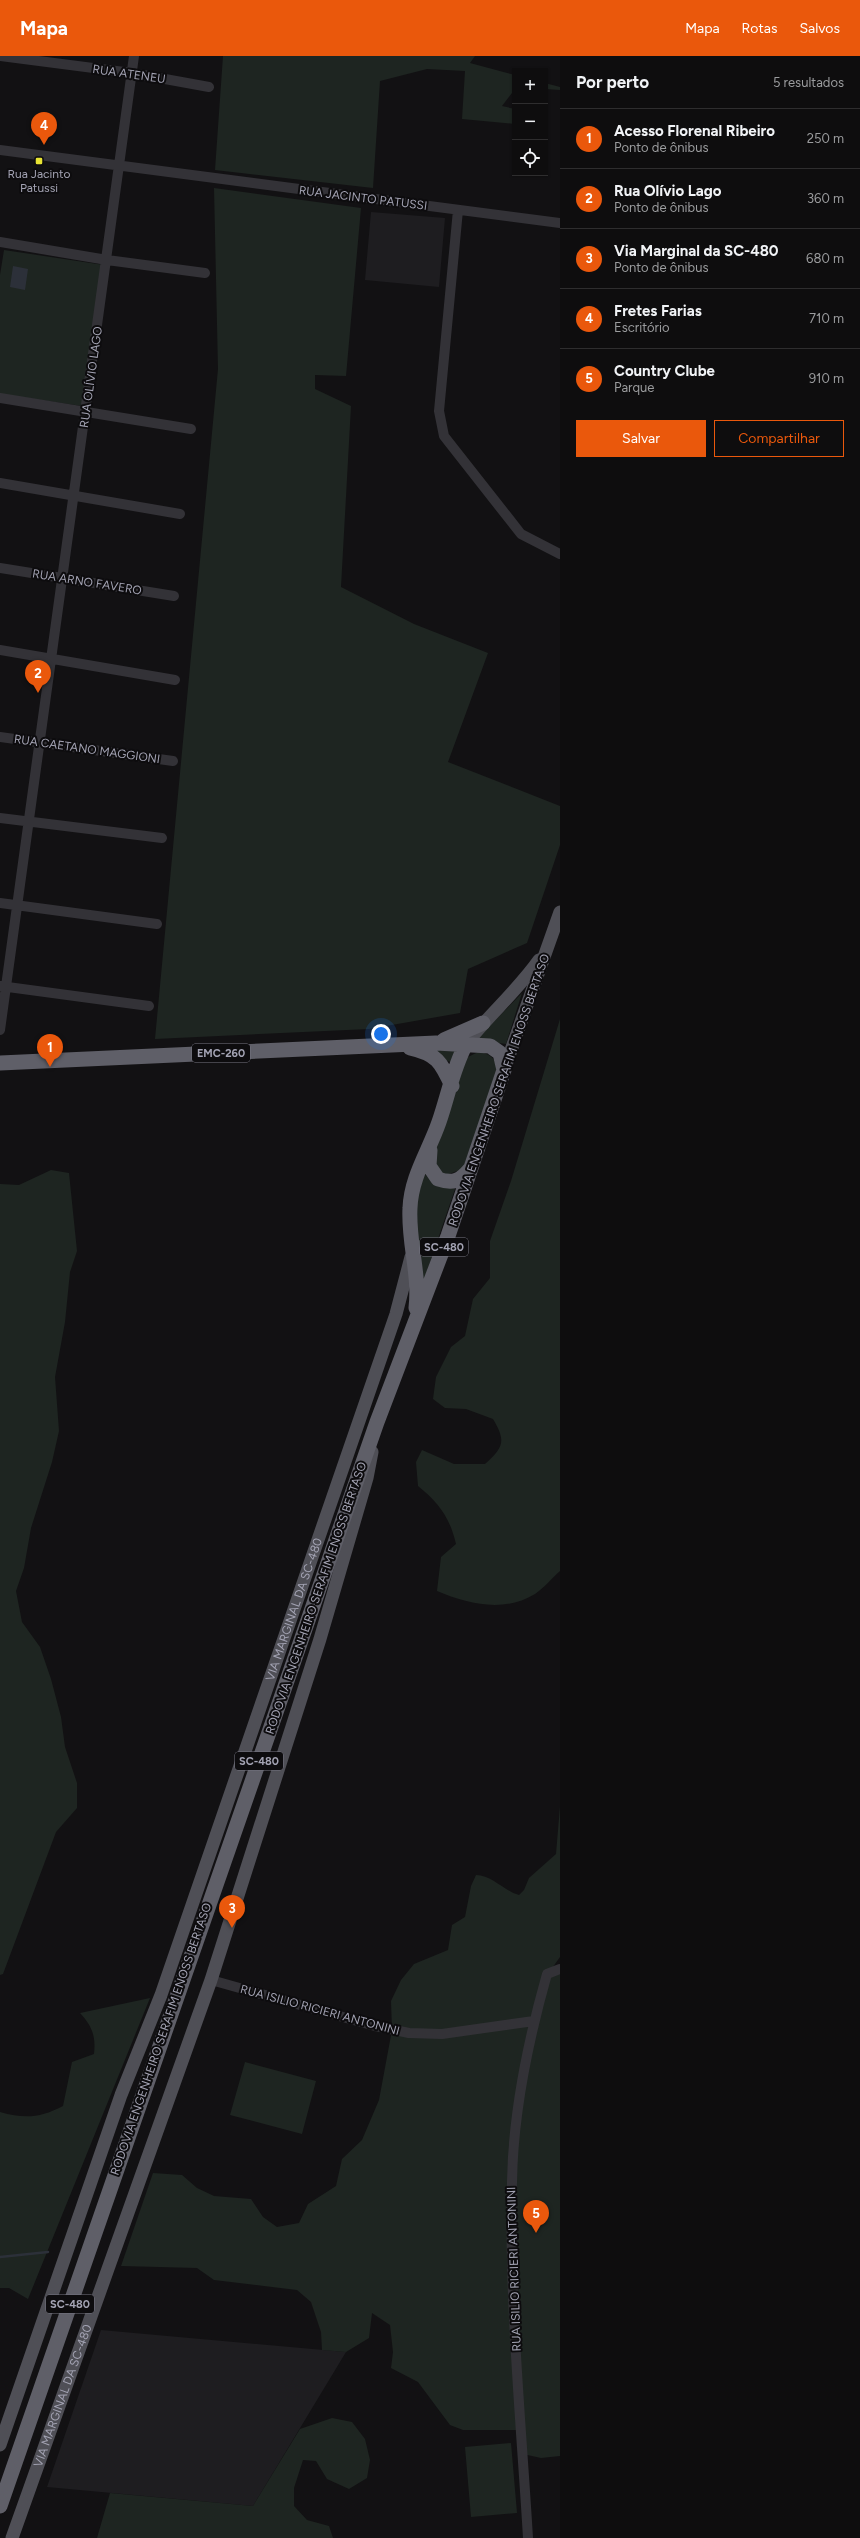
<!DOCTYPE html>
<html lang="pt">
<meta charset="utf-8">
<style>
body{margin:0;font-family:Figtree,sans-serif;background:#171617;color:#f1f3f6}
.controls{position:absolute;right:12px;top:12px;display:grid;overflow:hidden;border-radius:0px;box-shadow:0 1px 3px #0004}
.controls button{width:36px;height:36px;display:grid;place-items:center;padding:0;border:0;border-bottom:1px solid #2e2d2e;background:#0e0d0e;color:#f1f3f6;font:20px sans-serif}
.you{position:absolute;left:381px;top:978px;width:14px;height:14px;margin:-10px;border:3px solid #fff;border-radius:50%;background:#1a73e8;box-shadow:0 0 0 6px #1a73e833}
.badge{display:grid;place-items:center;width:26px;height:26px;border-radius:50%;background:#ea580c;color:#fff;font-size:13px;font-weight:700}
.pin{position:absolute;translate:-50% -33px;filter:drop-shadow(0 1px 2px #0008)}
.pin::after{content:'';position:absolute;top:21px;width:14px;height:12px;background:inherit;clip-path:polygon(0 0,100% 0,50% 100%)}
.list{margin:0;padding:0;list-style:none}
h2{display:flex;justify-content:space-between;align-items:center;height:52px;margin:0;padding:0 16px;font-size:17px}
h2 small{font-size:13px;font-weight:400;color:#9b9c9e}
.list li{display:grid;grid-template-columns:26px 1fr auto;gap:12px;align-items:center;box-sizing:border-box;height:60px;padding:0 16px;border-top:1px solid #2e2d2e}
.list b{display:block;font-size:15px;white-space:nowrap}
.list p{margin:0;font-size:13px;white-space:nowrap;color:#9b9c9e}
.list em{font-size:13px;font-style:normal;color:#9b9c9e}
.actions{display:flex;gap:8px;padding:12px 16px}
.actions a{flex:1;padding:9px 0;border:1px solid #ea580c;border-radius:0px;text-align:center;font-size:14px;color:#ea580c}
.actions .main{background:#ea580c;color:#fff}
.icon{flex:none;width:22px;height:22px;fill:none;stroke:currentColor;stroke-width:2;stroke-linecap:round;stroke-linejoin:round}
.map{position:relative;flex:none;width:560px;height:2482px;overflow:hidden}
header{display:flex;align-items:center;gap:24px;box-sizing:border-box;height:56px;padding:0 20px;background:#ea580c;color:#fff}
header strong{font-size:19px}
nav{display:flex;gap:22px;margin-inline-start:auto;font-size:14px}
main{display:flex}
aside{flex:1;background:#0e0d0e}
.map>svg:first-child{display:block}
.built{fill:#1e1d20}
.green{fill:#1e2521}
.water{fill:#2c3039}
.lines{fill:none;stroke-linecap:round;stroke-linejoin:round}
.stream{stroke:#2c3039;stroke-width:2.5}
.minor{stroke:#333237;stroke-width:10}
.major{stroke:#4f4f56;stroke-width:13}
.highway{stroke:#5f5f68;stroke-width:15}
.poi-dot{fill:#e8e434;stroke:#0d0c0e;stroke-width:1.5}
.labels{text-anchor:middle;stroke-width:4;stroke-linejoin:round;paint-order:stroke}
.shield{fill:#0d0c0e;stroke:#767682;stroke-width:1}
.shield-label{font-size:11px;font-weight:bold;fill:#a3a3b3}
.street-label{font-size:12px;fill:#a3a3b3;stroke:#0d0c0e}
.poi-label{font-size:12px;fill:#a3a3b3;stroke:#0d0c0e}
</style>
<header>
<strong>Mapa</strong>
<nav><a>Mapa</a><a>Rotas</a><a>Salvos</a></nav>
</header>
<main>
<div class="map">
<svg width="560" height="2482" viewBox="0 0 560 2482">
<rect width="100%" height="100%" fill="#121113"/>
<path class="built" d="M 371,156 L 445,162 L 439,231 L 365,224 Z
M 101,2274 L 346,2296 L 253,2450 L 47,2431 Z"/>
<path class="green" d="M 223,0 L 475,0 L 470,7 L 515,19 L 515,33 L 502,50 L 515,53 L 515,68 L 462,63 L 465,15 L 427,13 L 380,25 L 373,132 L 215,114 Z
M 545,27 L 560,31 L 560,34 L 545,33 Z
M 214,132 L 361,152 L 346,320 L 315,319 L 315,333 L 351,350 L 341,531 L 414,568 L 488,597 L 448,706 L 560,750 L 560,789 L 527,887 L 468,913 L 460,957 L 369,973 L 155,983 L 218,313 Z
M 4,194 L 104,209 L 82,350 L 0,338 L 0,219 Z
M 522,937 L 506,988 L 476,984 Z
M 560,963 L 560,1515 C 552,1522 544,1532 535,1538 C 504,1557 468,1548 437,1535 L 441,1501 L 456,1488 C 450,1462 439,1447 418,1430 L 416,1406 L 422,1394 L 454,1408 L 485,1408 C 504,1391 506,1385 493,1363 L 466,1353 L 445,1352 L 433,1343 L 436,1321 L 451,1291 L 465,1280 L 473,1243 L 490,1222 L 490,1185 L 511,1125 Z
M 434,990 L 459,993 L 454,1007 C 444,1005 436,999 434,990 Z
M 478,996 C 489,997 495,1001 497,1013 L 463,1113 L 446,1119 L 434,1113 L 433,1095 L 466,1002 Z
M 51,1114 L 69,1117 L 77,1195 L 70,1216 L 65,1266 L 55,1321 L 59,1375 L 52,1406 L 31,1472 L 24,1512 L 16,1535 L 22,1566 L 40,1591 L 51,1623 L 61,1661 L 65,1691 L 77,1727 L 77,1752 L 56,1776 L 3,1918 L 0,1919 L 0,1128 L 19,1129 Z
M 421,1115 L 433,1126 L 455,1133 L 424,1224 L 422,1224 L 414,1171 Z
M 560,1750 L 560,1901 L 550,1915 L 560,1913 L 560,2400 L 541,2402 L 523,2398 L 521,2374 L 463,2374 L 450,2369 L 418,2326 L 391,2312 L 393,2296 L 390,2269 L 372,2257 L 369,2282 L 346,2296 L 322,2294 L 321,2276 L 311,2246 L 297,2234 L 214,2224 L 197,2212 L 121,2210 L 153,2117 L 182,2119 L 197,2132 L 214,2140 L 251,2143 L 263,2161 L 277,2171 L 299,2167 L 308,2148 L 336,2130 L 342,2103 L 362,2084 L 379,2044 L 392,1974 L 391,1945 L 401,1924 L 414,1908 L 448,1894 L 452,1869 L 465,1861 L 471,1830 L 476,1819 C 492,1819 504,1835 519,1839 L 524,1834 L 529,1822 L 556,1798 Z
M 150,1942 L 28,2243 L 9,2232 L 0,2232 L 0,2056 C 25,2063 40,2062 63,2050 L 72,2006 L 94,1998 C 96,1980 92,1970 80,1957 Z
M 245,2006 L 316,2025 L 302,2078 L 230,2059 Z
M 332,2362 L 352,2366 L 365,2383 L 370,2404 L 367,2422 L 349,2433 L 327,2423 L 316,2405 L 303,2404 L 294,2432 L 294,2450 L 307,2464 L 329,2470 L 333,2482 L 97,2482 L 110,2437 L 253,2450 L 300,2373 Z
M 511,2387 L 517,2457 L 471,2461 L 465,2391 Z"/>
<path class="water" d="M 13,210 L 28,213 L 25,234 L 10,231 Z"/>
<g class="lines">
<path class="stream" d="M 0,2201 L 48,2196"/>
<path class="minor" d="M 0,0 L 132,17 L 209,31
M 0,94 L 560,167
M 458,154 L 439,355 L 444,380 L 521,478 L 560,498
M 0,186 L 107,204 L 205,217
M 0,342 L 191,373
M 0,427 L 180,458
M 0,512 L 174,540
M 0,594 L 175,624
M 0,681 L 173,705
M 0,762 L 162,782
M 0,847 L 157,868
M 0,930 L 149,950
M 0,974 L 134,0
M 211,1924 L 375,1970 L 409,1977 L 442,1978 L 534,1965
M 528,2482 C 521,2364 509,2245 512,2126 C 513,2056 528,1985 547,1918 L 560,1913"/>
<g class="major">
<path d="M 466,988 C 489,959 517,935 539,904"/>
<path d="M 504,1014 L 560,856"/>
<path id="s1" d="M 0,2389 L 121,2039 L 161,1939 L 281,1591 L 396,1258 L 411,1201"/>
<path id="s2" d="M 12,2482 L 211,1924 L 320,1583 L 367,1422 L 372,1396"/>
</g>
<path class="highway" d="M 444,984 L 483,967
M 410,992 C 437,998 441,1006 452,1030
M 0,1007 L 436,987 L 490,990 L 500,997 L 504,1014 L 448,1180 L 377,1366 L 0,2450
M 430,1094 L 429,1110 L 438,1123 C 453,1128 460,1125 470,1113
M 416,1252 C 420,1218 408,1186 410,1152 C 411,1121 429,1095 439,1066 C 448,1040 453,1012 466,988"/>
</g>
<rect class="poi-dot" x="35" y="101" width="8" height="8" rx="2"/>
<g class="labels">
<g class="shield">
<rect x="192" y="988" width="58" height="18" rx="3"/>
<rect x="420" y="1182" width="48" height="18" rx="3"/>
<rect x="235" y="1696" width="48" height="18" rx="3"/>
<rect x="46" y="2239" width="48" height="18" rx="3"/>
</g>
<g class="shield-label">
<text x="221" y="1001">EMC-260</text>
<text x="444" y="1195">SC-480</text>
<text x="259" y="1709">SC-480</text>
<text x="70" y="2252">SC-480</text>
</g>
<g class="street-label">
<text transform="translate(129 18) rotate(8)" y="4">RUA ATENEU</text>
<text transform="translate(363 142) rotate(7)" y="4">RUA JACINTO PATUSSI</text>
<text transform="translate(91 321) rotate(-82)" y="4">RUA OLÍVIO LAGO</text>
<text transform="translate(87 526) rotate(9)" y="4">RUA ARNO FAVERO</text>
<text transform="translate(87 693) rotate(8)" y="4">RUA CAETANO MAGGIONI</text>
<text transform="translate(499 1034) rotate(-71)" y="4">RODOVIA ENGENHEIRO SERAFIM ENOSS BERTASO</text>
<text transform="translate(316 1542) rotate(-71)" y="4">RODOVIA ENGENHEIRO SERAFIM ENOSS BERTASO</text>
<text dy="4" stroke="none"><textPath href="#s1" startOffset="886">VIA MARGINAL DA SC-480</textPath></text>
<text transform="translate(320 1954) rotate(15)" y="4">RUA ISILIO RICIERI ANTONINI</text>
<text transform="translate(161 1983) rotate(-71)" y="4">RODOVIA ENGENHEIRO SERAFIM ENOSS BERTASO</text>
<text transform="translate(514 2213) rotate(-92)" y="4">RUA ISILIO RICIERI ANTONINI</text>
<text dy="4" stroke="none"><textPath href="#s2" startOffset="151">VIA MARGINAL DA SC-480</textPath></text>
</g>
<g class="poi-label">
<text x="39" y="122">Rua Jacinto<tspan x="39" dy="14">Patussi</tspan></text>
</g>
</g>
</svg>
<div class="controls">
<button>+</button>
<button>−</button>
<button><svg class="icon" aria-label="locate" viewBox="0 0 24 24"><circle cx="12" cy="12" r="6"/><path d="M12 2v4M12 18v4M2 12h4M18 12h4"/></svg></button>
</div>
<div class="you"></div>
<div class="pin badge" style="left:50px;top:1011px">1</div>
<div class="pin badge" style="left:38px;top:637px">2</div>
<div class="pin badge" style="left:232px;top:1872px">3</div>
<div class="pin badge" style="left:44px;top:89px">4</div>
<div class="pin badge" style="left:536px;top:2177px">5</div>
</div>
<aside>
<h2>Por perto<small>5 resultados</small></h2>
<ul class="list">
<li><span class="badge">1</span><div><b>Acesso Florenal Ribeiro</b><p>Ponto de ônibus</p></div><em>250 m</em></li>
<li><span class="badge">2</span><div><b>Rua Olívio Lago</b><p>Ponto de ônibus</p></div><em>360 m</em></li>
<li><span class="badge">3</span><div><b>Via Marginal da SC-480</b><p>Ponto de ônibus</p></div><em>680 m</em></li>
<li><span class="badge">4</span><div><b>Fretes Farias</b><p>Escritório</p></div><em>710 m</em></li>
<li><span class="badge">5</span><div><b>Country Clube</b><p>Parque</p></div><em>910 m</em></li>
</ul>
<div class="actions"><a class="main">Salvar</a><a>Compartilhar</a></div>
</aside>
</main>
